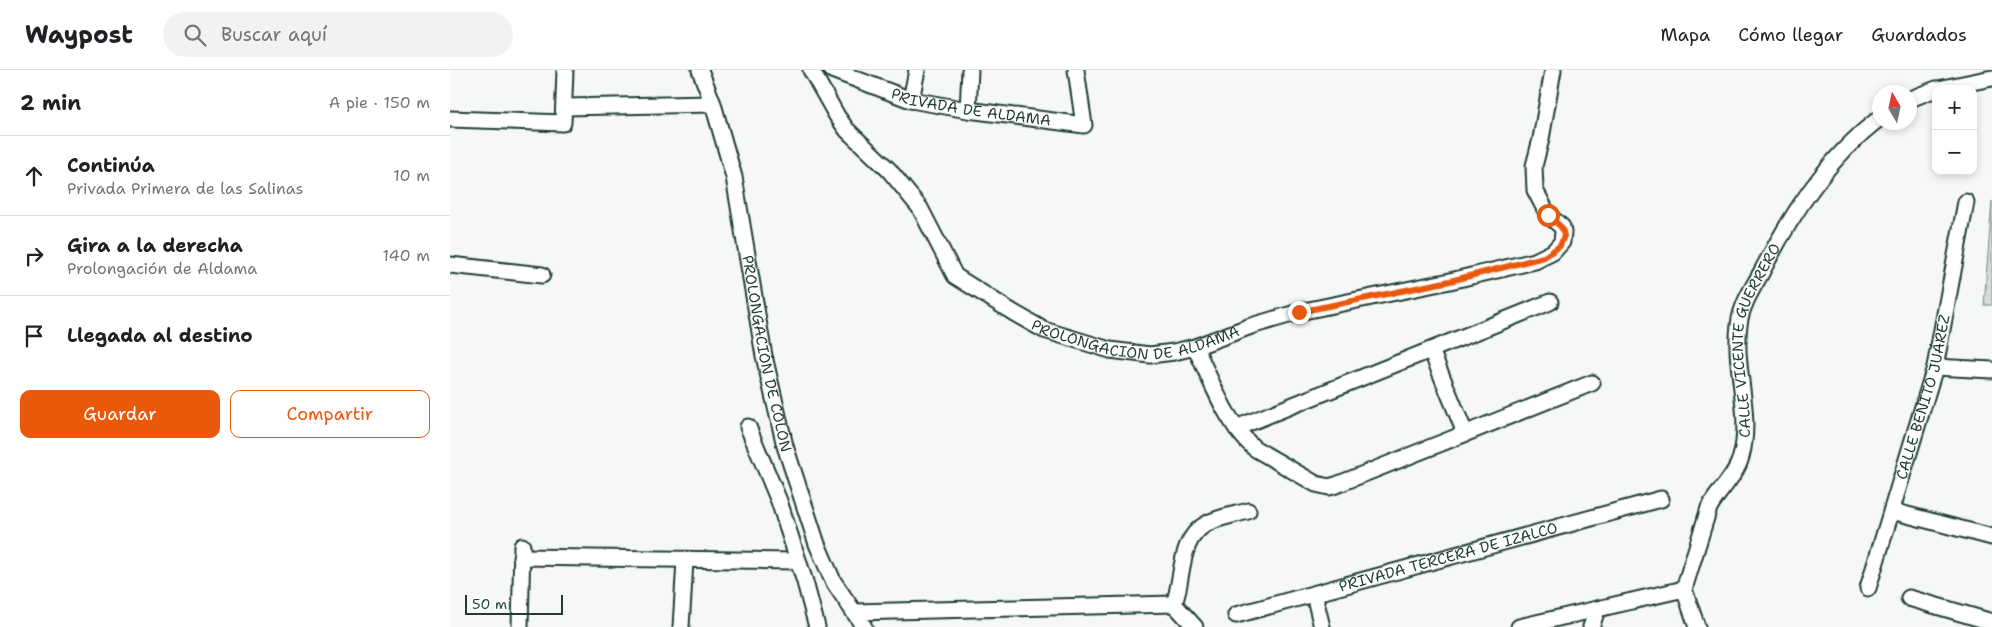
<!DOCTYPE html>
<html lang="es">
<meta charset="utf-8">
<style>
body{margin:0;font-family:"Shantell Sans",sans-serif;background:#f2f2f2;color:#202124}
.controls{position:absolute;right:15px;top:15px;display:grid;overflow:hidden;border-radius:10px;box-shadow:0 2px 8px #0003}
.controls button{width:45px;height:45px;display:grid;place-items:center;padding:0;border:0;border-bottom:1px solid #e0e0e0;background:#fff;color:#202124;font:25px sans-serif}
.compass{position:absolute;left:1422px;top:15px;width:45px;height:45px;border-radius:50%;background:#fff;box-shadow:0 2px 8px #0003;rotate:351deg}
.scale{position:absolute;left:15px;bottom:12px;width:98px;box-sizing:border-box;padding-left:5px;border:2px solid #1f3d34;border-top:0;font-size:14px;line-height:18px;white-space:nowrap;color:#1f3d34;-webkit-text-stroke:4px #fff;paint-order:stroke}
.stop{position:absolute;width:15px;height:15px;margin:-11px;border:4px solid #ea580c;border-radius:50%;background:#fff}
.stop.end{background:#ea580c;border-color:#fff;box-shadow:0 1px 5px #0008}
.list{margin:0;padding:0;list-style:none}
h2{display:flex;justify-content:space-between;align-items:center;height:65px;margin:0;padding:0 20px;font-size:21px}
h2 small{font-size:16px;font-weight:400;color:#757577}
.list li{display:grid;grid-template-columns:32px 1fr auto;gap:15px;align-items:center;box-sizing:border-box;height:80px;padding:0 20px;border-top:1px solid #e0e0e0}
.list b{display:block;font-size:19px;white-space:nowrap}
.list p{margin:0;font-size:16px;white-space:nowrap;color:#757577}
.list em{font-size:16px;font-style:normal;color:#757577}
.actions{display:flex;gap:10px;padding:15px 20px}
.actions a{flex:1;padding:11px 0;border:1px solid #ea580c;border-radius:10px;text-align:center;font-size:18px;color:#ea580c}
.actions .main{background:#ea580c;color:#fff}
.icon{flex:none;width:28px;height:28px;fill:none;stroke:currentColor;stroke-width:2;stroke-linecap:round;stroke-linejoin:round}
.map{position:relative;flex:none;width:1542px;height:557px;overflow:hidden}
header{display:flex;align-items:center;gap:30px;box-sizing:border-box;height:70px;padding:0 25px;background:#fff;border-bottom:1px solid #e0e0e0}
header strong{font-size:24px}
nav{display:flex;gap:28px;margin-inline-start:auto;font-size:18px}
.search{width:350px;height:45px;background:#f2f2f2;display:flex;align-items:center;gap:12px;box-sizing:border-box;padding:0 18px;border-radius:28px;color:#757577;font-size:19px}
main{display:flex}
aside{flex:1;background:#fff}
.map>svg:first-child{display:block}
.cemetery{fill:url(#cemetery-stones);stroke:#7a8c88}
.lines{fill:none;stroke-linecap:round;stroke-linejoin:round}
.minor-casing{stroke:#1f3d34;stroke-width:19}
.minor{stroke:#fff;stroke-width:15}
.route{stroke:#ea580c;stroke-width:6}
.labels{text-anchor:middle;stroke-width:4;stroke-linejoin:round;paint-order:stroke}
.street-label{font-size:15px;fill:#1f3d34;stroke:#fff}
</style>
<header>
<strong>Waypost</strong>
<div class="search"><svg class="icon" aria-label="search" viewBox="0 0 24 24"><circle cx="10" cy="10" r="6"/><path d="M15 15l6 6"/></svg>Buscar aquí</div>
<nav><a>Mapa</a><a>Cómo llegar</a><a>Guardados</a></nav>
</header>
<main>
<aside>
<h2>2 min<small>A pie · 150 m</small></h2>
<ul class="list">
<li><svg class="icon" aria-label="ahead" viewBox="0 0 24 24"><path d="M12 20V5M6 11l6-6 6 6"/></svg><div><b>Continúa</b><p>Privada Primera de las Salinas</p></div><em>10 m</em></li>
<li><svg class="icon" aria-label="right" viewBox="0 0 24 24"><path d="M7 20v-9h11M14 6l5 5-5 5"/></svg><div><b>Gira a la derecha</b><p>Prolongación de Aldama</p></div><em>140 m</em></li>
<li><svg class="icon" aria-label="arrive" viewBox="0 0 24 24"><path d="M6 21V4h12l-3 4 3 4H6"/></svg><div><b>Llegada al destino</b></div></li>
</ul>
<div class="actions"><a class="main">Guardar</a><a>Compartir</a></div>
</aside>
<div class="map">
<svg width="1542" height="557" viewBox="0 0 1542 557">
<defs>
<pattern id="cemetery-stones" width="16" height="16" patternUnits="userSpaceOnUse" patternTransform="scale(1.25)"><rect width="16" height="16" fill="#d6dcdb"/><path d="M2 7V4a2 2 0 0 1 4 0v3zM10 15v-3a2 2 0 0 1 4 0v3z" fill="#b7bebd"/></pattern>
</defs>
<rect width="100%" height="100%" fill="#f6f7f7"/>
<filter id="ink" filterUnits="userSpaceOnUse"><feTurbulence type="fractalNoise" baseFrequency=".02" numOctaves="2"/><feDisplacementMap in="SourceGraphic" scale="10" xChannelSelector="R" yChannelSelector="G"/><feConvolveMatrix kernelMatrix="1 2 1 2 8 2 1 2 1" color-interpolation-filters="sRGB"/></filter>
<g filter="url(#ink)">
<path class="cemetery" d="M 1542,131 L 1542,235 L 1534,235 Z"/>
<g class="lines">
<defs>
<g id="minor">
<path id="s1" d="M 250,0 L 263,34 L 284,107 L 314,286 L 335,376 L 367,474 L 383,511 L 414,557"/>
<path id="s2" d="M 361,0 L 387,46 L 397,60 L 439,100 L 470,138 L 505,206 L 564,243 L 594,260 L 660,280 L 700,285 L 724,282 L 745,277 L 801,256 L 849,242 L 1000,211 L 1085,191 L 1103,182 L 1112,172 L 1113,162 L 1112,157 L 1098,145 L 1085,120 L 1084,96 L 1091,69 L 1103,0"/>
<path id="s3" d="M 382,0 L 461,30 L 518,40 L 634,55 L 626,0"/>
<path d="M 1488,19 L 1542,8"/>
<path d="M 1460,29 L 1486,19"/>
<path d="M 461,30 L 467,0"/>
<path d="M 114,37 L 263,34"/>
<path d="M 518,40 L 520,0"/>
<path d="M 0,49 L 113,53 L 115,0"/>
<path d="M 0,195 L 92,205"/>
<path d="M 745,277 C 762,311 775,352 804,378 L 866,414 L 879,417 L 886,415 L 1142,313"/>
<path d="M 981,280 L 1015,363"/>
<path d="M 1485,297 L 1542,300"/>
<path d="M 298,357 L 329,431 L 355,512 L 367,557"/>
<path d="M 786,358 L 1100,232"/>
<path d="M 1442,441 L 1542,467"/>
<path d="M 71,487 L 348,491"/>
<path id="s4" d="M 1418,518 L 1485,297 L 1516,132"/>
<path id="s5" d="M 1234,519 L 1259,438 C 1268,421 1286,406 1291,387 C 1303,344 1283,298 1289,255 C 1291,236 1302,219 1311,203 C 1341,145 1377,88 1430,48"/>
<path d="M 864,524 L 872,557"/>
<path d="M 1459,528 L 1542,552"/>
<path d="M 724,534 C 734,507 728,470 756,454 C 768,447 785,445 798,441"/>
<path d="M 724,534 L 745,557"/>
<path d="M 404,542 L 724,534"/>
<path id="s6" d="M 786,545 L 1211,429"/>
<path d="M 70,557 L 72,476"/>
<path d="M 231,557 L 235,491"/>
<path d="M 1069,557 L 1234,519 L 1247,557"/>
<path d="M 1141,557 L 1147,540"/>
</g>
</defs>
<use href="#minor" class="minor-casing"/>
<use href="#minor" class="minor"/>
</g>
</g>
<g class="lines" filter="url(#ink)">
<path class="route" d="M 849,242 L 1000,211 L 1094,187 L 1110,176 L 1114,166 L 1112,158 L 1098,145"/>
</g>
<g class="labels">
<g class="street-label">
<text dy="5" stroke="none"><textPath href="#s3" startOffset="145">PRIVADA DE ALDAMA</textPath></text>
<text dy="5" stroke="none"><textPath href="#s2" startOffset="452">PROLONGACIÓN DE ALDAMA</textPath></text>
<text dy="5" stroke="none"><textPath href="#s5" startOffset="266">CALLE VICENTE GUERRERO</textPath></text>
<text dy="5" stroke="none"><textPath href="#s1" startOffset="292">PROLONGACIÓN DE COLÓN</textPath></text>
<text dy="5" stroke="none"><textPath href="#s4" startOffset="199">CALLE BENITO JUÁREZ</textPath></text>
<text dy="5" stroke="none"><textPath href="#s6" startOffset="220">PRIVADA TERCERA DE IZALCO</textPath></text>
</g>
</g>
</svg>
<div class="controls">
<button>+</button>
<button>−</button>
</div>
<svg class="compass" viewBox="-18 -18 36 36"><path d="M0-13l5 13h-10z" fill="#e53935"/><path d="M0 13l5-13h-10z" fill="#757577"/></svg>
<div class="scale">50 m</div>
<div class="stop" style="left:1098px;top:145px"></div>
<div class="stop end" style="left:849px;top:242px"></div>
</div>
</main>
